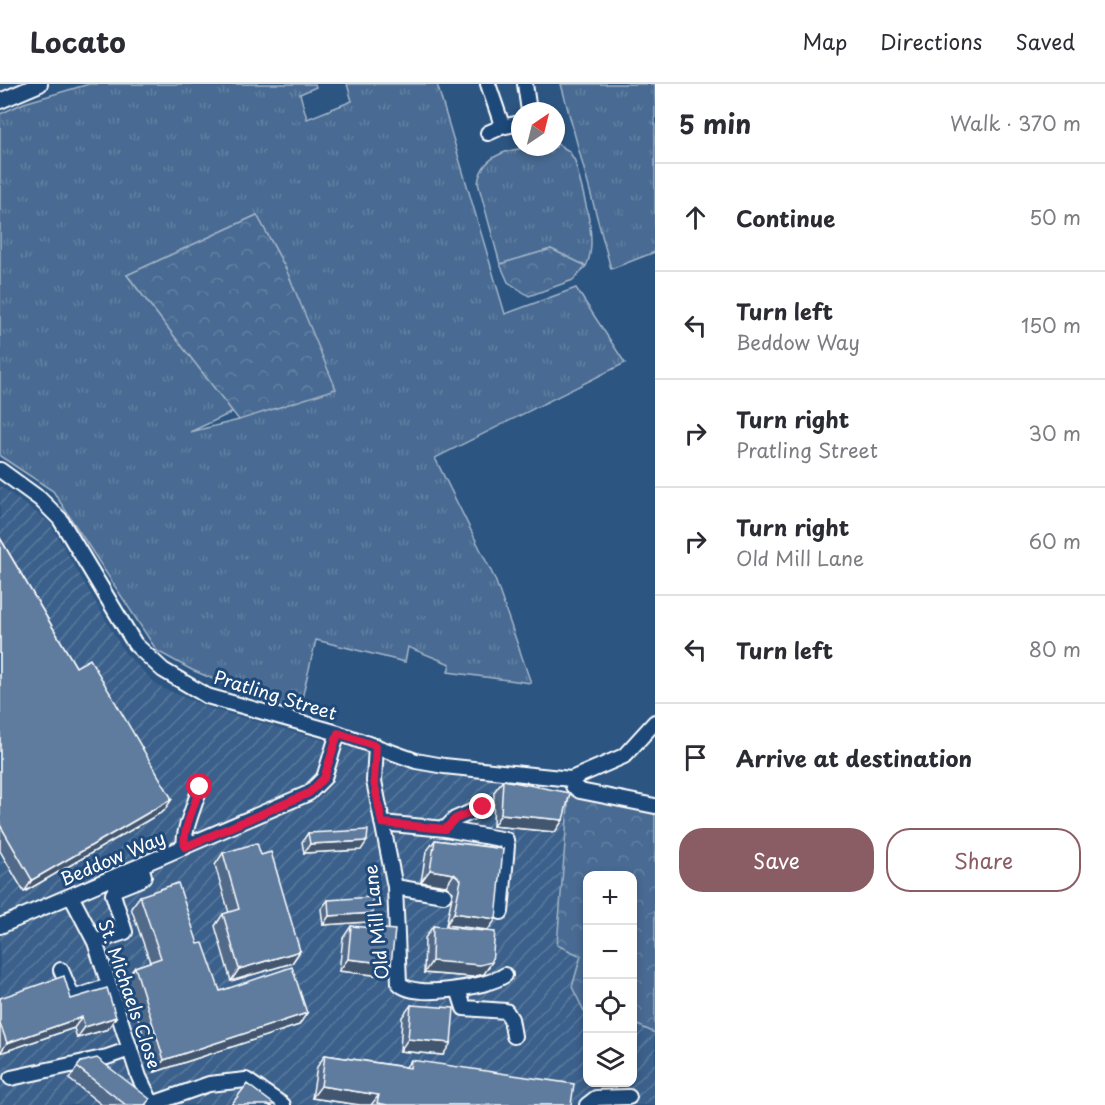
<!DOCTYPE html>
<meta charset="utf-8">
<style>
body{margin:0;font-family:"Playpen Sans",sans-serif;background:#f2f2f3;color:#2b2b33}
.controls{position:absolute;right:18px;bottom:18px;display:grid;overflow:hidden;border-radius:12px;box-shadow:0 3px 9px #0003}
.controls button{width:54px;height:54px;display:grid;place-items:center;padding:0;border:0;border-bottom:2px solid #e1e1e2;background:#fff;color:#2b2b33;font:30px sans-serif}
.compass{position:absolute;left:511px;top:18px;width:54px;height:54px;border-radius:50%;background:#fff;box-shadow:0 3px 9px #0003;rotate:35deg}
.stop{position:absolute;width:18px;height:18px;margin:-14px;border:4px solid #e11d48;border-radius:50%;background:#fff}
.stop.end{background:#e11d48;border-color:#fff;box-shadow:0 2px 6px #0008}
.list{margin:0;padding:0;list-style:none}
h2{display:flex;justify-content:space-between;align-items:center;height:78px;margin:0;padding:0 24px;font-size:26px}
h2 small{font-size:20px;font-weight:400;color:#7c7c81}
.list li{display:grid;grid-template-columns:39px 1fr auto;gap:18px;align-items:center;box-sizing:border-box;height:108px;padding:0 24px;border-top:2px solid #e1e1e2}
.list b{display:block;font-size:22px;white-space:nowrap}
.list p{margin:0;font-size:20px;white-space:nowrap;color:#7c7c81}
.list em{font-size:20px;font-style:normal;color:#7c7c81}
.actions{display:flex;gap:12px;padding:18px 24px}
.actions a{flex:1;padding:14px 0;border:2px solid #8a5d65;border-radius:24px;text-align:center;font-size:21px;color:#8a5d65}
.actions .main{background:#8a5d65;color:#fff}
.icon{flex:none;width:33px;height:33px;fill:none;stroke:currentColor;stroke-width:2;stroke-linecap:round;stroke-linejoin:round}
.map{position:relative;flex:none;width:655px;height:1021px;overflow:hidden}
header{display:flex;align-items:center;gap:36px;box-sizing:border-box;height:84px;padding:0 30px;background:#fff;border-bottom:2px solid #e1e1e2}
header strong{font-size:28px}
nav{display:flex;gap:33px;margin-inline-start:auto;font-size:21px}
main{display:flex}
aside{flex:1;background:#fff}
.map>svg:first-child{display:block}
.industrial{fill:url(#industrial-furrows)}
.grass{fill:url(#grass-tufts);stroke:#a4b5c8;stroke-width:1.5;fill-rule:evenodd}
.forest{fill:url(#forest-crowns);stroke:#a4b5c8;stroke-width:1.5}
.lines{fill:none;stroke-linecap:round;stroke-linejoin:round}
.minor-casing{stroke:#fff;stroke-width:18}
.minor{stroke:#1f4a7a;stroke-width:14}
.wall{fill:#516b89;stroke:#fff;stroke-width:1.5}
.shaded-wall{fill:#42576f;stroke:#fff;stroke-width:1.5}
.building{fill:#5e7c9f;stroke:#fff;stroke-width:1.5}
.route{stroke:#e11d48;stroke-width:8}
.labels{text-anchor:middle;stroke-width:6;stroke-linejoin:round;paint-order:stroke}
.street-label{font-size:18px;fill:#fff;stroke:#1f4a7a}
</style>
<header>
<strong>Locato</strong>
<nav><a>Map</a><a>Directions</a><a>Saved</a></nav>
</header>
<main>
<div class="map">
<svg width="655" height="1021" viewBox="0 0 655 1021">
<defs>
<pattern id="industrial-furrows" width="10" height="10" patternUnits="userSpaceOnUse" patternTransform="scale(1.5)"><rect width="10" height="10" fill="#3b618b"/><path d="M-1 1l2-2M0 10L10 0M9 11l2-2" fill="none" stroke="#58799c"/></pattern>
<pattern id="grass-tufts" width="24" height="20" patternUnits="userSpaceOnUse" patternTransform="scale(1.5)"><rect width="24" height="20" fill="#486b92"/><path d="M3 7l-1-3M5 7V3M7 7l1-3M15 17l-1-3M17 17v-4M19 17l1-3" fill="none" stroke="#6381a2"/></pattern>
<pattern id="forest-crowns" width="20" height="18" patternUnits="userSpaceOnUse" patternTransform="scale(1.5)"><rect width="20" height="18" fill="#486b92"/><path d="M2 6a3 3 0 1 1 6 0M12 15a3 3 0 1 1 6 0" fill="none" stroke="#6381a2"/></pattern>
</defs>
<rect width="100%" height="100%" fill="#2c5582"/>
<filter id="ink" filterUnits="userSpaceOnUse"><feTurbulence type="fractalNoise" baseFrequency=".0167" numOctaves="2"/><feDisplacementMap in="SourceGraphic" scale="12" xChannelSelector="R" yChannelSelector="G"/><feConvolveMatrix kernelMatrix="1 2 1 2 8 2 1 2 1" color-interpolation-filters="sRGB"/></filter>
<g filter="url(#ink)">
<path class="industrial" d="M 0,402 L 49,438 L 125,569 L 158,602 L 211,625 L 426,685 L 569,709 L 557,860 L 587,877 L 588,998 L 632,998 L 633,915 L 655,934 L 655,1021 L 0,1021 Z"/>
<path class="grass" d="M 89,0 L 315,0 L 316,3 L 300,10 L 307,35 L 352,17 L 347,0 L 437,0 L 505,230 L 576,204 L 625,279 L 435,374 L 495,495 L 531,599 L 448,588 L 450,580 L 408,563 L 405,578 L 316,556 L 298,631 L 192,586 L 157,567 L 53,407 L 0,372 L 0,30 L 24,19 ZM 257,131 L 286,185 L 239,336 L 190,348 L 233,328 L 127,191 Z
M 561,0 L 655,0 L 655,168 L 611,185 Z
M 556,59 L 569,67 L 575,77 C 581,105 600,156 586,182 L 551,165 L 500,180 L 478,99 C 483,62 527,63 556,63 Z"/>
<path class="forest" d="M 257,131 L 286,185 L 336,305 L 239,336 L 127,191 Z
M 551,165 L 586,182 L 573,196 L 529,212 L 508,198 L 500,180 Z
M 569,709 L 655,724 L 655,949 L 633,939 L 632,792 L 588,792 L 587,928 L 584,927 L 572,903 L 581,872 L 557,861 Z"/>
<g class="lines">
<defs>
<path id="minor" d="M 525,0 L 529,27
M 0,17 L 40,0
M 506,42 L 520,39
M 488,49 L 497,45 L 501,38 L 488,0
M 0,386 L 40,415 L 60,435 L 135,560 L 163,586 L 207,612 L 338,649 L 416,677 L 444,682 L 571,695 L 624,672 L 655,638
M 376,662 L 374,697 L 395,803 L 399,899 C 413,916 488,903 505,891
M 571,695 L 573,702 L 580,707 L 655,722
M 382,739 L 445,745 L 455,735 L 483,723
M 445,745 L 506,756 L 507,762 L 501,828
M 185,763 C 181,750 196,719 200,703
M 395,803 L 444,811
M 71,812 L 95,858 L 139,993 L 152,1020 L 209,1000 L 246,996 L 283,1021
M 0,842 L 309,709 L 324,694 L 338,649
M 95,858 L 125,848 L 113,810 L 116,805 L 141,795 L 144,792 L 141,782
M 61,886 L 73,914 L 109,902
M 458,905 L 464,924 L 506,927 L 511,935 L 514,952
M 11,994 L 107,973 L 130,965
M 587,1021 L 596,1014 L 629,1013"/>
</defs>
<use href="#minor" class="minor-casing"/>
<use href="#minor" class="minor"/>
</g>
<path class="wall" d="M 0,454 L 76,583 L 164,727 L 24,808 L 0,767 Z
M 503,696 L 563,736 L 555,748 L 493,742 L 494,708 Z
M 308,749 L 361,766 L 304,769 L 302,758 Z
M 435,756 L 503,765 L 488,846 L 446,841 L 453,808 L 446,802 L 421,798 L 426,768 Z
M 223,769 L 261,771 L 300,867 L 292,879 L 231,897 L 215,842 L 223,830 L 229,829 L 215,781 Z
M 140,812 L 198,860 L 220,907 L 299,941 L 155,988 L 126,895 L 135,883 L 150,878 L 131,824 Z
M 328,816 L 367,838 L 323,841 L 321,825 Z
M 351,842 L 383,892 L 339,887 L 343,854 Z
M 433,842 L 484,890 L 472,893 L 424,889 L 425,854 Z
M 0,914 L 71,915 L 116,933 L 108,945 L 77,954 L 74,944 L 0,969 Z
M 411,921 L 443,971 L 400,967 L 402,933 Z
M 325,971 L 406,983 L 411,976 L 571,1021 L 360,1021 L 312,1014 L 317,983 Z
M 81,978 L 146,1021 L 102,1021 L 69,995 Z"/>
<path class="shaded-wall" d="M 172,715 L 164,727 L 24,808 L 32,796 Z
M 501,730 L 563,736 L 555,748 L 493,742 Z
M 367,757 L 361,766 L 304,769 L 310,760 Z
M 430,786 L 454,790 L 446,802 L 421,798 Z
M 373,829 L 367,838 L 323,841 L 329,832 Z
M 454,829 L 496,835 L 488,846 L 446,841 Z
M 300,867 L 292,879 L 231,897 L 239,885 Z
M 348,875 L 391,880 L 383,892 L 339,887 Z
M 432,877 L 492,878 L 484,890 L 472,893 L 424,889 Z
M 307,929 L 299,941 L 155,988 L 164,976 Z
M 82,933 L 74,944 L 0,969 L 7,959 Z
M 116,933 L 108,945 L 77,954 L 85,943 Z
M 408,955 L 451,959 L 443,971 L 400,967 Z
M 321,1002 L 379,1011 L 371,1021 L 360,1021 L 312,1014 Z"/>
<path class="building" d="M 0,454 L 76,583 L 90,575 L 172,715 L 32,796 L 0,741 Z
M 503,696 L 570,709 L 563,736 L 501,730 Z
M 368,746 L 367,757 L 310,760 L 308,749 Z
M 435,756 L 503,765 L 496,835 L 454,829 L 461,796 L 454,790 L 430,786 Z
M 257,759 L 261,771 L 271,768 L 300,867 L 239,885 L 223,830 L 239,825 L 223,769 Z
M 178,799 L 198,860 L 203,859 L 220,907 L 292,883 L 307,929 L 164,976 L 135,883 L 161,874 L 140,812 Z
M 372,813 L 373,829 L 329,832 L 328,816 Z
M 351,842 L 395,846 L 391,880 L 348,875 Z
M 433,842 L 495,848 L 492,878 L 480,881 L 432,877 Z
M 64,892 L 71,915 L 107,904 L 116,933 L 85,943 L 82,933 L 7,959 L 0,939 L 0,914 Z
M 411,921 L 454,924 L 451,959 L 408,955 Z
M 325,971 L 410,984 L 411,976 L 574,1000 L 571,1021 L 388,1021 L 377,1019 L 379,1011 L 321,1002 Z
M 97,974 L 150,1015 L 145,1021 L 126,1021 L 77,983 L 81,978 Z
M 247,1000 L 275,1021 L 231,1021 Z"/>
</g>
<g class="lines" filter="url(#ink)">
<path class="route" d="M 200,703 C 196,719 181,749 185,763 L 309,709 L 324,694 L 338,649 L 376,662 L 374,697 L 382,739 L 445,745 L 455,735 L 483,723"/>
</g>
<g class="labels">
<g class="street-label">
<text transform="translate(275 612) rotate(17)" y="6">Pratling Street</text>
<text transform="translate(113 775) rotate(-23)" y="6">Beddow Way</text>
<text transform="translate(377 838) rotate(-96)" y="6">Old Mill Lane</text>
<text transform="translate(129 910) rotate(71)" y="6">St. Michaels Close</text>
</g>
</g>
</svg>
<div class="controls">
<button>+</button>
<button>−</button>
<button><svg class="icon" aria-label="locate" viewBox="0 0 24 24"><circle cx="12" cy="12" r="6"/><path d="M12 2v4M12 18v4M2 12h4M18 12h4"/></svg></button>
<button><svg class="icon" aria-label="layers" viewBox="0 0 24 24"><path d="M12 4l9 5-9 5-9-5zM3 14l9 5 9-5"/></svg></button>
</div>
<svg class="compass" viewBox="-18 -18 36 36"><path d="M0-13l5 13h-10z" fill="#e53935"/><path d="M0 13l5-13h-10z" fill="#7c7c81"/></svg>
<div class="stop" style="left:200px;top:703px"></div>
<div class="stop end" style="left:483px;top:723px"></div>
</div>
<aside>
<h2>5 min<small>Walk · 370 m</small></h2>
<ul class="list">
<li><svg class="icon" aria-label="ahead" viewBox="0 0 24 24"><path d="M12 20V5M6 11l6-6 6 6"/></svg><div><b>Continue</b></div><em>50 m</em></li>
<li><svg class="icon" aria-label="left" viewBox="0 0 24 24"><path d="M17 20v-9H6M10 6l-5 5 5 5"/></svg><div><b>Turn left</b><p>Beddow Way</p></div><em>150 m</em></li>
<li><svg class="icon" aria-label="right" viewBox="0 0 24 24"><path d="M7 20v-9h11M14 6l5 5-5 5"/></svg><div><b>Turn right</b><p>Pratling Street</p></div><em>30 m</em></li>
<li><svg class="icon" aria-label="right" viewBox="0 0 24 24"><path d="M7 20v-9h11M14 6l5 5-5 5"/></svg><div><b>Turn right</b><p>Old Mill Lane</p></div><em>60 m</em></li>
<li><svg class="icon" aria-label="left" viewBox="0 0 24 24"><path d="M17 20v-9H6M10 6l-5 5 5 5"/></svg><div><b>Turn left</b></div><em>80 m</em></li>
<li><svg class="icon" aria-label="arrive" viewBox="0 0 24 24"><path d="M6 21V4h12l-3 4 3 4H6"/></svg><div><b>Arrive at destination</b></div></li>
</ul>
<div class="actions"><a class="main">Save</a><a>Share</a></div>
</aside>
</main>
